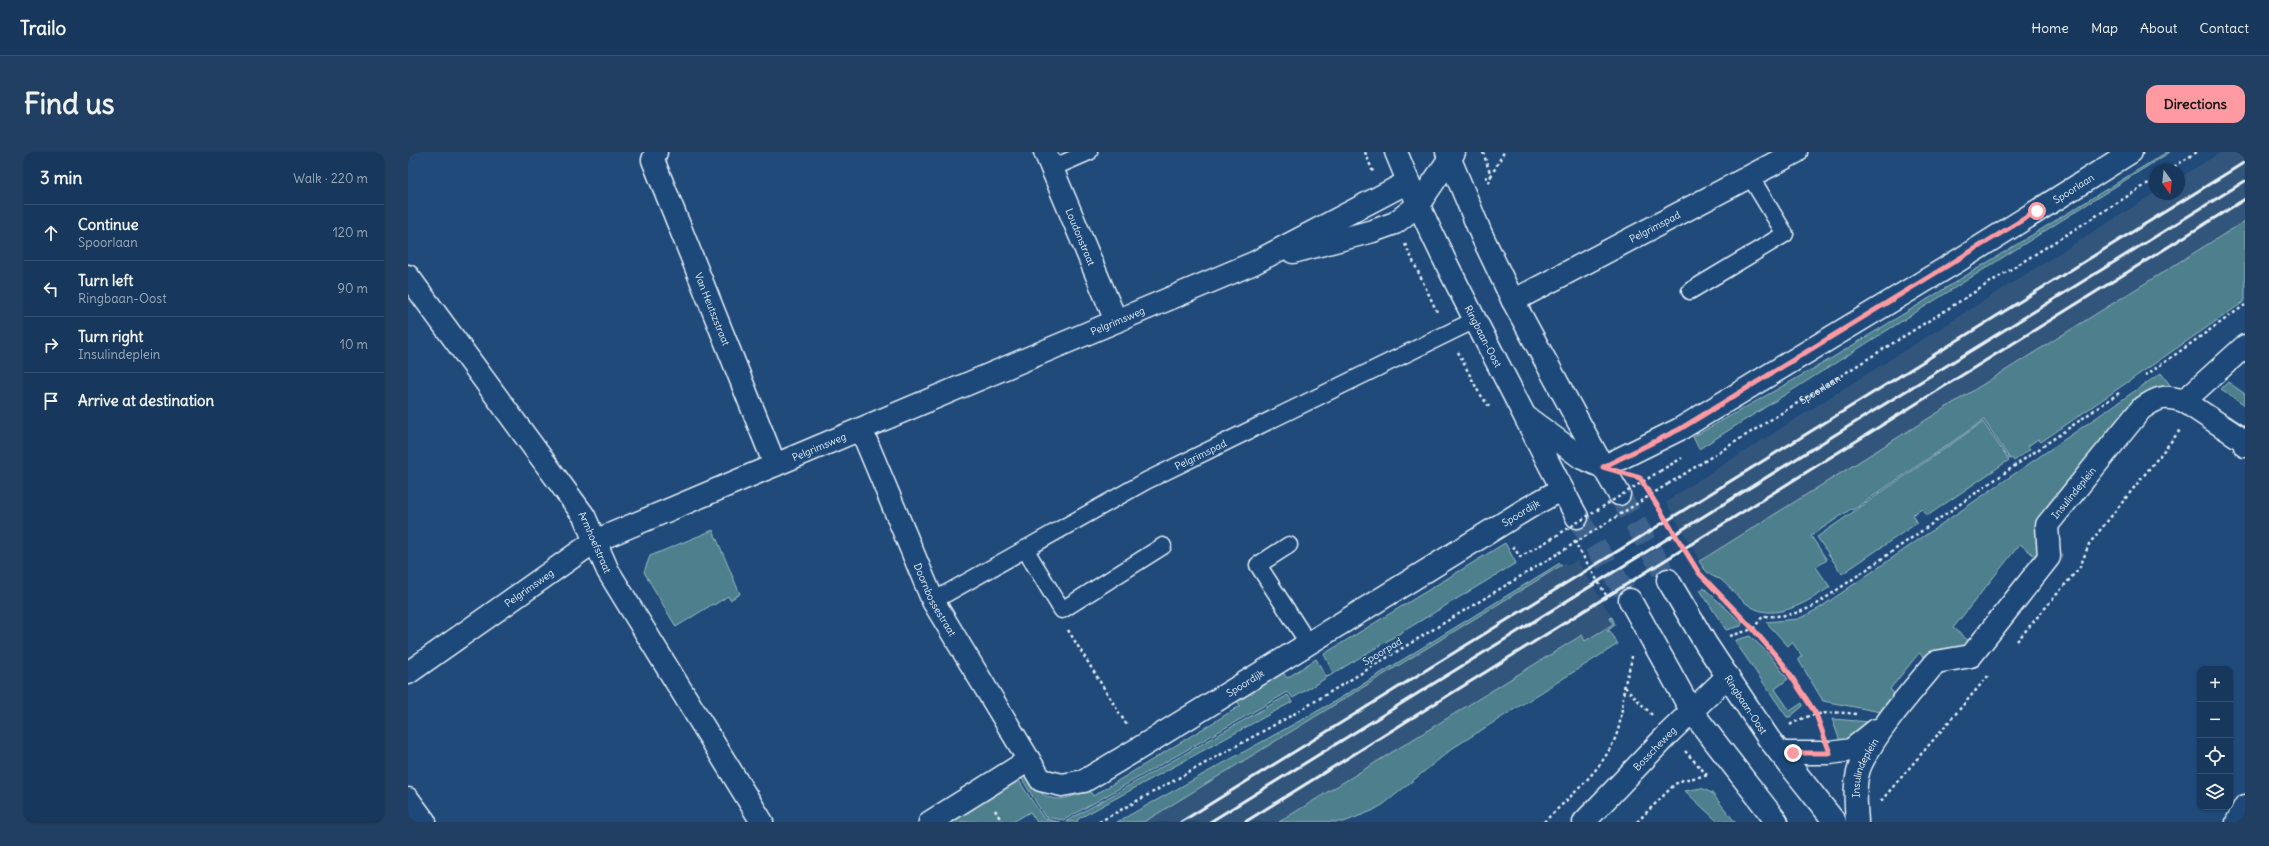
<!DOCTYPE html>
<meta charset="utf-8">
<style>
body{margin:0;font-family:Delius,sans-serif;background:#203f62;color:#f1f3f6}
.controls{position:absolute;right:12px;bottom:12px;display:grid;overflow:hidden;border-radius:8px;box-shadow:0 1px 3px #0004}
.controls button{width:36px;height:36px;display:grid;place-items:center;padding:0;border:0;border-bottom:1px solid #365272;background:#17385c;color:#f1f3f6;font:20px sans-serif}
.compass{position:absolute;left:1741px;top:12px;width:36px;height:36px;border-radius:50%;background:#17385c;box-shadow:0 1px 3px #0004;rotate:165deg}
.stop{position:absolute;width:12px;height:12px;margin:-9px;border:3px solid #ff9aa2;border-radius:50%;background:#fff}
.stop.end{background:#ff9aa2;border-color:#fff;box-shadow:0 1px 4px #0008}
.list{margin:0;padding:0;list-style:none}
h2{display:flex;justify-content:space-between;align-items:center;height:52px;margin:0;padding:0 16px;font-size:17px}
h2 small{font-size:13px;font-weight:400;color:#9eacbb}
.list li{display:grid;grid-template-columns:26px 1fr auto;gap:12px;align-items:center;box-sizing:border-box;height:56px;padding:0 16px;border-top:1px solid #365272}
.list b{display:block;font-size:15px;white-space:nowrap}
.list p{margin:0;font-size:13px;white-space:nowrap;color:#9eacbb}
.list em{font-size:13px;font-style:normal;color:#9eacbb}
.icon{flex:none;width:22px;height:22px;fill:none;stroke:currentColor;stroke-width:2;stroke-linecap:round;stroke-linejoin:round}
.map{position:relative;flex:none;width:1837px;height:670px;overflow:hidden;border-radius:12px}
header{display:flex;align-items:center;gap:24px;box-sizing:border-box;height:56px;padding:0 20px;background:#17385c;border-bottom:1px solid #365272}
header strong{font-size:19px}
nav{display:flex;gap:22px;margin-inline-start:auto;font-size:14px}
.intro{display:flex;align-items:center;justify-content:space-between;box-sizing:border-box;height:96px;padding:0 24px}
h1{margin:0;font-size:28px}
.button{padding:10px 18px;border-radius:12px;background:#ff9aa2;color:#111;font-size:14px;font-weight:700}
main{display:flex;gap:24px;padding:0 24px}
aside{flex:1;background:#17385c;border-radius:12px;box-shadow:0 1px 3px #0004}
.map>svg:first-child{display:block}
.built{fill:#32557c}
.green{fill:#4e808c;stroke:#9bb8c2}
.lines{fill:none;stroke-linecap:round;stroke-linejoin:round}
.secondary-tunnel{stroke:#3d638d;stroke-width:22;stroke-dasharray:22 11;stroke-linecap:butt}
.service-casing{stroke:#e8f1f8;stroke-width:19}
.minor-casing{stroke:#e8f1f8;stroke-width:25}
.tertiary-casing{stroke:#e8f1f8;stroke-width:25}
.secondary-casing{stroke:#e8f1f8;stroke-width:25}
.path{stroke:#e8f1f8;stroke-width:2.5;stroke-dasharray:3 3;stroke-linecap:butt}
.service{stroke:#1f4a7a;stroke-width:16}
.minor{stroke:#1f4a7a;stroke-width:22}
.tertiary{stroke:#1f4a7a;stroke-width:22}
.secondary{stroke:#1f4a7a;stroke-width:22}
.rail{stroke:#e8f1f8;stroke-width:3}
.path-bridge{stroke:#e8f1f8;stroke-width:2.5;stroke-dasharray:3 3;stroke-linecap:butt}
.route{stroke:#ff9aa2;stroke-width:5}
.labels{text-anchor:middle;stroke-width:3;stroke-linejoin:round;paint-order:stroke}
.street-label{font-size:10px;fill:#e8f1f8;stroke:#1f4a7a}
</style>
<header>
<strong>Trailo</strong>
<nav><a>Home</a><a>Map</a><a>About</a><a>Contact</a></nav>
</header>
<div class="intro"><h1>Find us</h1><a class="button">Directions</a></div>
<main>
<aside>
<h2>3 min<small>Walk · 220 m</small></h2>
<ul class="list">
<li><svg class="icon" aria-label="ahead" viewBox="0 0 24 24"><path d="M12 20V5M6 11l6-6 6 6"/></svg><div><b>Continue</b><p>Spoorlaan</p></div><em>120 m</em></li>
<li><svg class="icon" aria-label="left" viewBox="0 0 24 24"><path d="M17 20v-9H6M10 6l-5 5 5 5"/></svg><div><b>Turn left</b><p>Ringbaan-Oost</p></div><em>90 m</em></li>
<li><svg class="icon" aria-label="right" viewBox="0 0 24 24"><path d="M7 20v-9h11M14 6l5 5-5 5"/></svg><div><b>Turn right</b><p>Insulindeplein</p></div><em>10 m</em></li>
<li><svg class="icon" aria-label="arrive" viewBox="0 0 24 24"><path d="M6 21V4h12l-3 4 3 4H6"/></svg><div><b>Arrive at destination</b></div></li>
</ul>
</aside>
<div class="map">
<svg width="1837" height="670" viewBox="0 0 1837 670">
<rect width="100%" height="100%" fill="#1f4a7a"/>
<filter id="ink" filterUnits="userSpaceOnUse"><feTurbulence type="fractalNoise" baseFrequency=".025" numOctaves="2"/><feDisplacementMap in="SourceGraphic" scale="8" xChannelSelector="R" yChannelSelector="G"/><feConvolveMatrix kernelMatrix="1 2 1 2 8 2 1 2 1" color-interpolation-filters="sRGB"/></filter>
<g filter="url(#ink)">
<path class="built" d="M 1813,0 L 1837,0 L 1837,69 L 1292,409 L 1258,351 L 1267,343 L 1747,41 L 1771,42 L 1771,26 Z
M 1169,408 L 1204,465 L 1202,466 L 1205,472 L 1177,489 L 1173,483 L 871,670 L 736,670 L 1157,411 L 1159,414 Z"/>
<path class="green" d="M 1759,0 L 1762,0 L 1291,297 L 1285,285 L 1419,209 Z
M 1837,69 L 1837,149 L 1633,290 L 1630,287 L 1620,294 L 1622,297 L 1606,309 L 1604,306 L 1602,307 L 1576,268 L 1445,358 L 1443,357 L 1403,384 L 1419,408 L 1408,415 L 1422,435 C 1401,449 1367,471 1342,454 C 1331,447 1322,435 1312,427 C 1301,424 1297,419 1291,409 L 1295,407 Z
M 1753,221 L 1762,233 L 1742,238 L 1728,247 L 1628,372 L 1630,401 L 1628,405 L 1612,392 L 1545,476 L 1561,489 L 1556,495 L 1526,499 L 1519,507 L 1511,501 L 1482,537 L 1489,544 L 1477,559 L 1473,560 L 1415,549 L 1390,507 L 1394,504 L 1384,490 L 1380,494 L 1358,470 L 1390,467 L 1410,457 Z
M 1820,230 L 1837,242 L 1837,253 L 1813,237 Z
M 1575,270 L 1601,308 L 1519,364 L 1514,357 L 1504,363 L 1509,371 L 1434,422 L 1409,385 Z
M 305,378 L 332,442 L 322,448 L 320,444 L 306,453 L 305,452 L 268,475 L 236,420 L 242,404 Z
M 1097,391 L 1108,411 L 885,546 L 880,540 L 656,668 L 637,665 L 611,622 L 615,620 C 633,649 651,655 680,636 L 685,644 L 832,554 L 828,547 L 874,519 L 879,526 L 908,507 L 918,524 L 925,521 L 916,502 Z
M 1152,411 L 1154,413 L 736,670 L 709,670 L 924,551 Z
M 1296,436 L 1334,471 L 1333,474 L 1318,478 L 1292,438 Z
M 1204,465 L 1207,473 L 1199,479 L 1202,479 L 1210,492 L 1045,596 L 976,652 L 964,659 L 936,670 L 871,670 L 1174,483 L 1177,489 L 1205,472 L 1202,466 Z
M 1342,484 L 1359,500 L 1380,527 L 1367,537 L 1382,559 L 1394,551 L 1395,554 L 1382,565 L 1379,565 L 1328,491 L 1328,488 Z
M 880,543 L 884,550 L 670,667 L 669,670 L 657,670 Z
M 1424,567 L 1463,570 L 1449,586 L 1432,589 Z
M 610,627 L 636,667 L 652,670 L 629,670 L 622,660 L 605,670 L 537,670 Z
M 1293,636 L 1304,641 L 1327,670 L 1310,670 L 1277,639 Z"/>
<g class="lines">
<path class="secondary-tunnel" d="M 1211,342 L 1260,428
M 1169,365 L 1222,448"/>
<defs>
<g id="service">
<path d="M 644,16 L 681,0"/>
<path d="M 1282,139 L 1377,82 L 1342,24"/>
<path d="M 881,393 L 850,413 L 900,491"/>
<path d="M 617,397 L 654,458 L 755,394"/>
<path id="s2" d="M 525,449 L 738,329 L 1067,168"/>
</g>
<g id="minor">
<path id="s3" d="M 248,0 L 245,8 L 367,313"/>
<path id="s4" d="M 637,0 L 708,169"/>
<path d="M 885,100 L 965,79 L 987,71 L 1010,53"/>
<path id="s5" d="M 0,124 L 176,364 L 200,419 L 354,670"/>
<path id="s6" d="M 1105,149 L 1388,0"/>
<path d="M 1776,249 L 1835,288 L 1837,294"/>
<path id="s7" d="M 453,277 L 525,449 L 633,628 L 654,633 L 676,629 L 733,595 L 1120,356 L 1154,337"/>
<path id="s8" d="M 0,521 L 187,389 L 846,111 L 1000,30"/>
<path d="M 1372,601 L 1422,601 L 1443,598 L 1468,578"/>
<path d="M 0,647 L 17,670"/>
<path d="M 522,670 L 621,608"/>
<path id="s9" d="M 1449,670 C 1448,652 1445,629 1453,612 C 1470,577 1503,540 1528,510 L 1563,504 L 1641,405 L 1639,373 L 1733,257 C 1750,245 1756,243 1776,249 L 1837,194"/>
<path d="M 1829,670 L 1837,654"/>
</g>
<g id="tertiary">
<path d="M 1010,53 L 1046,0"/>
<path id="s10" d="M 1195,315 L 1272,277 L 1548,110 L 1723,0"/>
</g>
<g id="secondary">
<path id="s11" d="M 988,0 C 1017,73 1054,143 1091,214 C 1117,264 1142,315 1169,365"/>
<path d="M 1039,0 L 1073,82 L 1105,149 L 1195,315 L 1211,342"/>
<path d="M 1118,265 L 1174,306 L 1195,315"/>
<path id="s12" d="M 1260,428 L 1298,492 L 1361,587 L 1427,670"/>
<path d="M 1222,448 L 1284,560 L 1369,670"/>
<path id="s13" d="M 1176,670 L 1261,581 L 1320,524"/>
</g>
</defs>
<use href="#service" class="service-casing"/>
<use href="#minor" class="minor-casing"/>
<use href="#tertiary" class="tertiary-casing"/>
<use href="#secondary" class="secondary-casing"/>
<g class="path">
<path d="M 957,0 L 965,20"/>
<path d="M 1075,0 L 1083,24 L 1080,34"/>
<path d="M 1761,18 L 1789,0"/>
<path d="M 1077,26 L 1083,24 L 1096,0"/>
<path d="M 997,92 L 1030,162"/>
<path d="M 1050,200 L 1070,239 L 1082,256"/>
<path d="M 1737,224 L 1837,153"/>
<path d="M 1252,319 L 1274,306"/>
<path d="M 1235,331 L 1291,421 L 1345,477 L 1375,512 L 1404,555 L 1413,576"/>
<path id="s1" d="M 1260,332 L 1747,27"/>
<path d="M 1166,389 L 1198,443"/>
<path d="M 1105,394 L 1112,405 L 1143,387"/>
<path d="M 660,478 L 720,575"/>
<path d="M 1322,484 L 1345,477 L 1355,464 C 1375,465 1391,462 1409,452 L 1711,241"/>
<path d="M 1609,489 L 1672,415 L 1681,392 L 1773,277"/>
<path d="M 1217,535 L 1244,563"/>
<path d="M 1382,573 C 1402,560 1425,559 1448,562"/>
<path d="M 1277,599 L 1299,623"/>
<path d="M 1473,649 L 1580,524"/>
<path d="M 587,658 L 594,670"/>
<path d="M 691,670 L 886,562 L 1151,401"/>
<path d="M 1136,670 C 1161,645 1195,618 1208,584 C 1214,568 1214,553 1216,536 C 1218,525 1223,515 1224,504"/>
<path d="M 1229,670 L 1267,632 L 1275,628 L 1301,623"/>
</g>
<use href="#service" class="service"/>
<use href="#minor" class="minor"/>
<use href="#tertiary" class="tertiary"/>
<use href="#secondary" class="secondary"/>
<path class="rail" d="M 773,670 L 1837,10
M 802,670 L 1837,29
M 837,670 L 1837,47"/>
<path class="path-bridge" d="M 1143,387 L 1252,319
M 1151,401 L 1260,332"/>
</g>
</g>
<g class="lines" filter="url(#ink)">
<path class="route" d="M 1385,601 L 1422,601 L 1408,562 L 1375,512 L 1345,477 L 1291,421 L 1232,326 L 1195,315 L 1272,277 L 1629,59"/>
</g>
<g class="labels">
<g class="street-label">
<text dy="4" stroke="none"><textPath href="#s10" startOffset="547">Spoorlaan</textPath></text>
<text dy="4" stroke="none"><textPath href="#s6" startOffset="160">Pelgrimspad</textPath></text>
<text dy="4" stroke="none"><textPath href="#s4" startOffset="92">Loudonstraat</textPath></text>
<text dy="4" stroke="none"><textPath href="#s3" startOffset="169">Van Heutszstraat</textPath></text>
<text dy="4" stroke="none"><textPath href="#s8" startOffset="796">Pelgrimsweg</textPath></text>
<text dy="4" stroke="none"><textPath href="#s11" startOffset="204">Ringbaan-Oost</textPath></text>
<text dy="4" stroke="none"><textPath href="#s1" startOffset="179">Spoorlaan</textPath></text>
<text dy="4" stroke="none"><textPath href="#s8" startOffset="472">Pelgrimsweg</textPath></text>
<text dy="4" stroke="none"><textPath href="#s2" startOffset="305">Pelgrimspad</textPath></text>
<text dy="4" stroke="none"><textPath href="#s9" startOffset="421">Insulindeplein</textPath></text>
<text dy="4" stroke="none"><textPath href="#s7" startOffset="952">Spoordijk</textPath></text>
<text dy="4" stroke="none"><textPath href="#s5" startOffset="326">Armhoefstraat</textPath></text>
<text dy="4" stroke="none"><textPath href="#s8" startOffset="148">Pelgrimsweg</textPath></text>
<text dy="4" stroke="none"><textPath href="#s7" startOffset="186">Doornbossestraat</textPath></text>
<text transform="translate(974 499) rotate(-31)" y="4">Spoorpad</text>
<text dy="4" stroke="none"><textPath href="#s7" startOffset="628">Spoordijk</textPath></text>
<text dy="4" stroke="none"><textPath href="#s12" startOffset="147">Ringbaan-Oost</textPath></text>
<text dy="4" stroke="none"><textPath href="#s13" startOffset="102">Bosscheweg</textPath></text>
<text dy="4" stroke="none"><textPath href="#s9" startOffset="56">Insulindeplein</textPath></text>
</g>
</g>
</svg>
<div class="controls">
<button>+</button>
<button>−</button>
<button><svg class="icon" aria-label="locate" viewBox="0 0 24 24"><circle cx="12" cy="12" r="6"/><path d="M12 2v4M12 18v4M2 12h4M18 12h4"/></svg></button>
<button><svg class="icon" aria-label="layers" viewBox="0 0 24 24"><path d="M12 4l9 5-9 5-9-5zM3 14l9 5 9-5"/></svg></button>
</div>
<svg class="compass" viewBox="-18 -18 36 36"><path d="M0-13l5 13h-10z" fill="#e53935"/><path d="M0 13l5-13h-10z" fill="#9eacbb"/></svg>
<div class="stop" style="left:1629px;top:59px"></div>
<div class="stop end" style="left:1385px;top:601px"></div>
</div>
</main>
